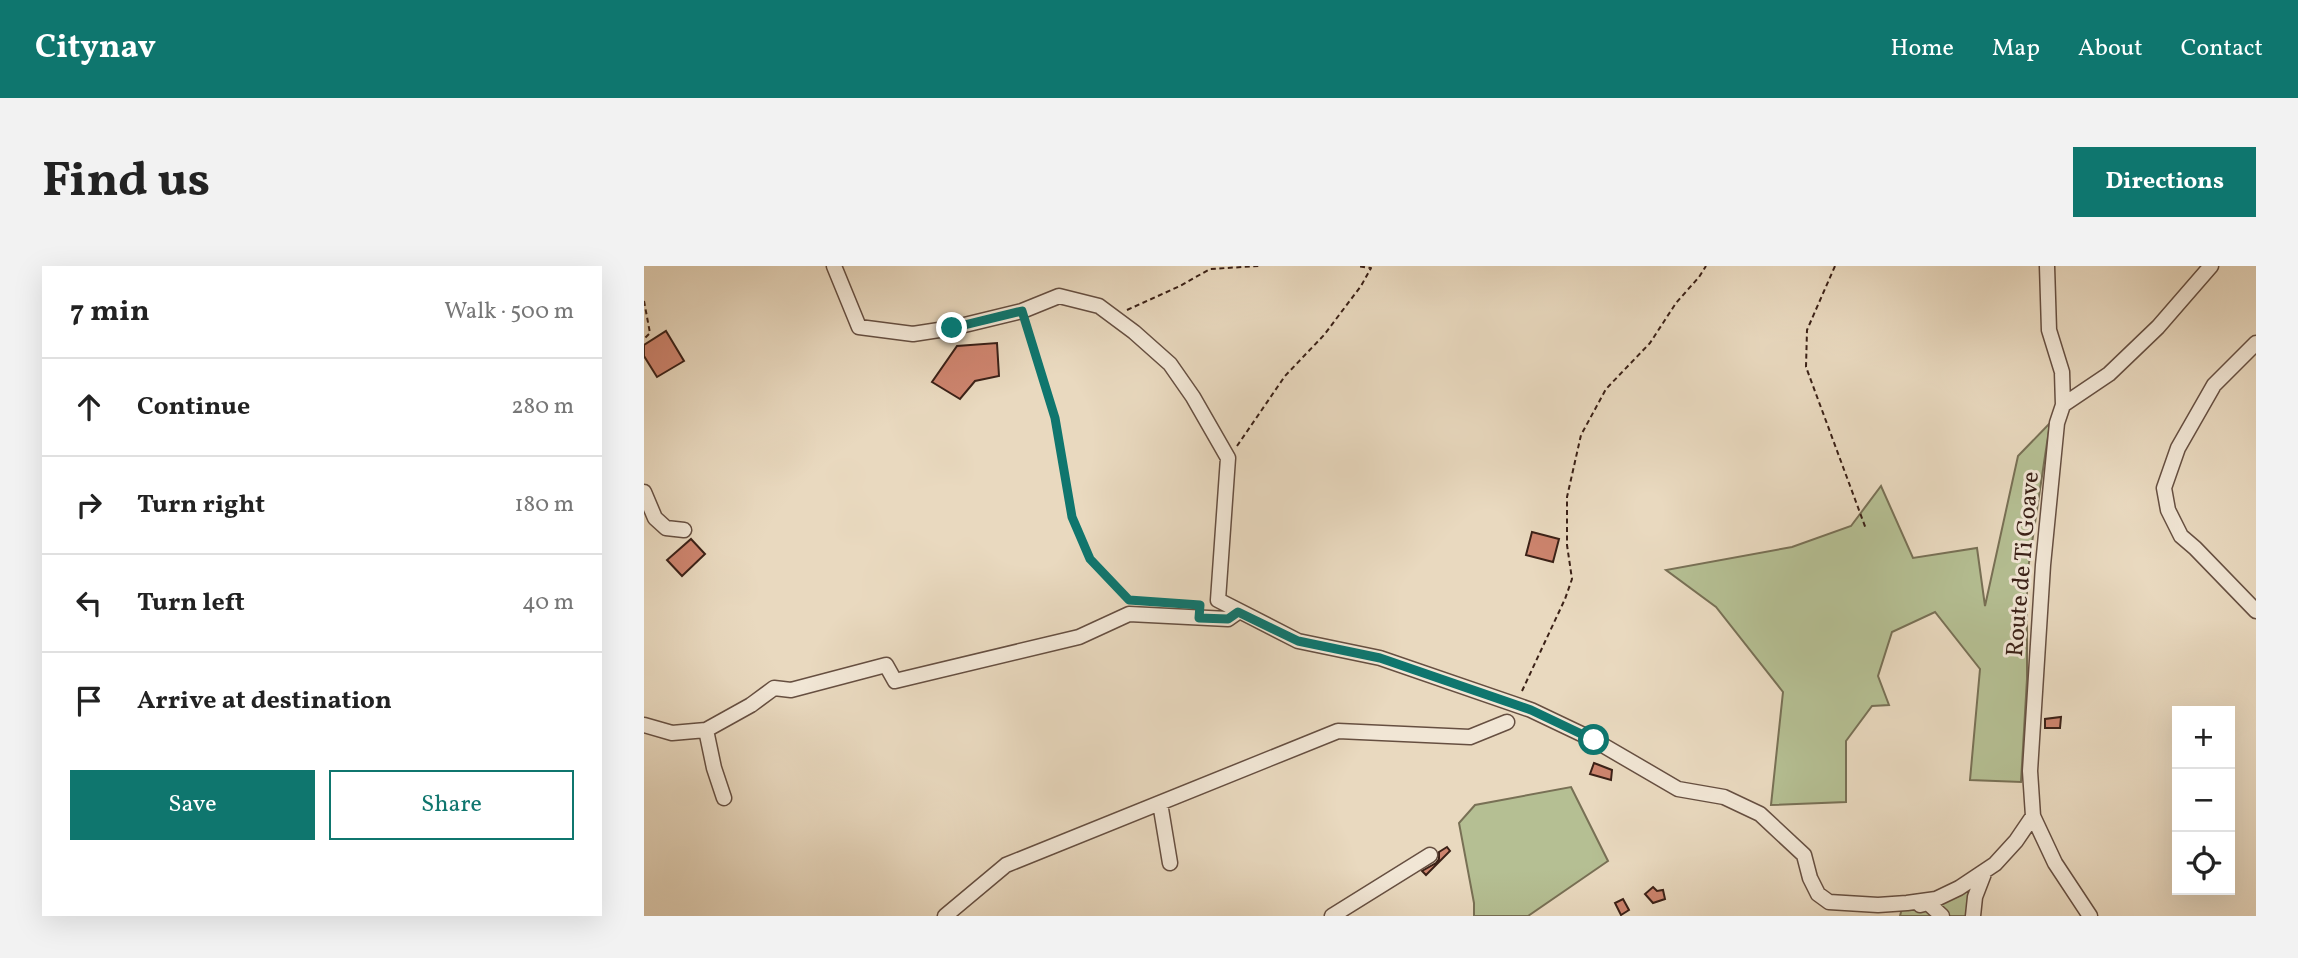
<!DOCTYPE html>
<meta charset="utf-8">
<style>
body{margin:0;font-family:Vollkorn,serif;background:#f2f2f2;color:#222}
.controls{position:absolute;right:21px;bottom:21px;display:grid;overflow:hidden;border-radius:0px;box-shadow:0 7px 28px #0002}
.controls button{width:63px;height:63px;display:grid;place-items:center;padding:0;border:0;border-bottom:2px solid #e0e0e0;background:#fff;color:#222;font:35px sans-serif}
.stop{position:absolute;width:21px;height:21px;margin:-16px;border:5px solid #0f766e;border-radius:50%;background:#fff}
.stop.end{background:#0f766e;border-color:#fff;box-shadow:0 2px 7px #0008}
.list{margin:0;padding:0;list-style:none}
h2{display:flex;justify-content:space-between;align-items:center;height:91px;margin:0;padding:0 28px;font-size:30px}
h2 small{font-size:23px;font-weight:400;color:#767676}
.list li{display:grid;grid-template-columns:46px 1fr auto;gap:21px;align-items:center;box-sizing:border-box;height:98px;padding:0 28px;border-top:2px solid #e0e0e0}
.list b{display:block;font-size:26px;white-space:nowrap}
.list em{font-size:23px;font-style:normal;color:#767676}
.actions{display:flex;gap:14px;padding:21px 28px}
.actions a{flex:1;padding:16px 0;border:2px solid #0f766e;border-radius:0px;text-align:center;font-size:24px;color:#0f766e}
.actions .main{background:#0f766e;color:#fff}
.icon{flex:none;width:38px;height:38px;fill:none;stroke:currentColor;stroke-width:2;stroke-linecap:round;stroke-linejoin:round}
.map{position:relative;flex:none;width:1612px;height:650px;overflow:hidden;border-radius:0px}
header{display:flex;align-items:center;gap:42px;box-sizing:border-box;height:98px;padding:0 35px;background:#0f766e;color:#fff}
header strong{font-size:33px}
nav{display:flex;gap:38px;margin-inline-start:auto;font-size:24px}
.intro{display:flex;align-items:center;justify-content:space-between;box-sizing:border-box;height:168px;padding:0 42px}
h1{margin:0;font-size:49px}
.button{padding:18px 32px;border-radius:0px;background:#0f766e;color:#fff;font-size:24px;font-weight:700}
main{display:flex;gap:42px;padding:0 42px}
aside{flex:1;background:#fff;border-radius:0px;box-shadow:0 7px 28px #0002}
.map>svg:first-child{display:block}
.green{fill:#b5bf93;stroke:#787055;stroke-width:2}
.building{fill:#cd846e;stroke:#3b2117;stroke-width:2}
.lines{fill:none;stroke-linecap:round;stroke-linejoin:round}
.minor-casing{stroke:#664f41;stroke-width:17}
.path{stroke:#3b2117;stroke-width:2;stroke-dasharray:5 3.5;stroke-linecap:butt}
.minor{stroke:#f1e6d5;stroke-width:14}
.route{stroke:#0f766e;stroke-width:9}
.labels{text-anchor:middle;stroke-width:6;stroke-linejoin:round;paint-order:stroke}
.street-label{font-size:24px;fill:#3b2117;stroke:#f1e6d5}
</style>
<header>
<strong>Citynav</strong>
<nav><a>Home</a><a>Map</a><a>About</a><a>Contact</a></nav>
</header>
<div class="intro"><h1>Find us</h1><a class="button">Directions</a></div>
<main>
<aside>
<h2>7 min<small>Walk · 500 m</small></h2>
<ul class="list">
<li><svg class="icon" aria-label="ahead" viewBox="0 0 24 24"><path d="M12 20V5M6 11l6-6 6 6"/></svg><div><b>Continue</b></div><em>280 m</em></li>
<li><svg class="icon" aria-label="right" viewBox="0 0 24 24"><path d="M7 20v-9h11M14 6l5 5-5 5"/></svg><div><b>Turn right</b></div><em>180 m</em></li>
<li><svg class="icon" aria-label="left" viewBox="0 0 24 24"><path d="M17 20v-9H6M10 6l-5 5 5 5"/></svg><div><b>Turn left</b></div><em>40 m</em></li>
<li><svg class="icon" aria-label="arrive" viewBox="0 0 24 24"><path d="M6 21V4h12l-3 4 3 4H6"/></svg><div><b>Arrive at destination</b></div></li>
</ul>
<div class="actions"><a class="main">Save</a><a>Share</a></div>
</aside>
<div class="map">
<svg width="1612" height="650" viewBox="0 0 1612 650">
<rect width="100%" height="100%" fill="#e9d9bf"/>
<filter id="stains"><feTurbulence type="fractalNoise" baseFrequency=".00286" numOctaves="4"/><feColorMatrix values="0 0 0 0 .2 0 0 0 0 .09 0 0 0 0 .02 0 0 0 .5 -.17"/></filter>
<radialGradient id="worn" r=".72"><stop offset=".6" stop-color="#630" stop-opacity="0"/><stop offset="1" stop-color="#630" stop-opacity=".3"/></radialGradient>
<path class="green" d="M 1406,157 L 1383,310 L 1383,413 L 1377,516 L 1326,514 L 1336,403 L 1291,346 L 1248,366 L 1234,410 L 1245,439 L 1228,440 L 1202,475 L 1202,536 L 1127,539 L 1139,426 L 1072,341 L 1022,304 L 1148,281 L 1207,260 L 1237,220 L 1269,292 L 1333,282 L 1341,340 L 1374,190 Z
M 927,521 L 964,595 L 884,650 L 830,650 L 830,637 L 815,557 L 831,539 Z
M 1325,622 L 1330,650 L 1256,650 L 1258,642 Z"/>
<path class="building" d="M 22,65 L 40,95 L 13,111 L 0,90 L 0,79 Z
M 353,77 L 355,110 L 331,115 L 316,133 L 288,116 L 313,80 Z
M 888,266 L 915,273 L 909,296 L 882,289 Z
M 47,273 L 61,288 L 38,310 L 23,294 Z
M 1417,451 L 1416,462 L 1401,462 L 1401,453 Z
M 950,497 L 968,504 L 967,514 L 946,508 Z
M 803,581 L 806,585 L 782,609 L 778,605 L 792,597 L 795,593 L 795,586 Z
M 1009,621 L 1013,625 L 1019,624 L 1021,633 L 1009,637 L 1001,628 Z
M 979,633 L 985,644 L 977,649 L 971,637 Z"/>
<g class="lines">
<defs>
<path id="minor" d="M 190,0 L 215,61 L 269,68 L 308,62 L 378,45 L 415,30 L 455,40 L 490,66 L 526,98 L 549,131 L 584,192 L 574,334 L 654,375 L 736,392 L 887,444 L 950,474 L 1034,523 L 1080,531 L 1116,548 L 1160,589 L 1166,612 L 1174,628 L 1185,636 L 1234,639 L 1263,637 L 1292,633 L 1315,622 L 1351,598 L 1372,575 L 1389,550
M 1403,0 L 1405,64 L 1418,106 L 1419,139
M 1612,77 L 1570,119 L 1534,182 L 1520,222 L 1524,244 L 1537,270 L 1551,282 L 1612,345
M 0,226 L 11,252 L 22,262 L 40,264
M 0,459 L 28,467 L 62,464 L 70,502 L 80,532
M 62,464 L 107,439 L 130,422 L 147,424 L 242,399 L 251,415 L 435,371 L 485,348 L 584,353 L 594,346
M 516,537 L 526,597
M 1276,639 L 1284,637 L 1298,650
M 301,650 L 362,599 L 694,465 L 826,471 L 863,456
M 688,650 L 786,589
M 1329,650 L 1331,631 L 1341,605
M 1446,650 L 1411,597 L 1389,550 L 1386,505 L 1399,299 L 1413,157 L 1419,139 L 1465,108 L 1514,61 L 1567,0"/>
</defs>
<use href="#minor" class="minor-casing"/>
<path class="path" d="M 1191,0 L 1163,64 L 1162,101 L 1222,263
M 0,35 L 6,67 L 0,73
M 483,44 L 536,20 L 566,3 L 615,0
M 382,59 L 411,152 L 428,252 L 446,293 L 485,334 L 487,334
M 593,180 L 641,110 L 680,69 L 717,20 L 727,2 L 713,0
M 496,334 L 540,337
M 878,425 L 921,333 L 928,313 L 923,279 L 923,231 L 937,169 L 962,123 L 1006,77 L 1032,37 L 1055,11 L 1062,0"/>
<use href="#minor" class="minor"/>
</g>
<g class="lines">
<path class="route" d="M 308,62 L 378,45 L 411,152 L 428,251 L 446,293 L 485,334 L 556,339 L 555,352 L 584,353 L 594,346 L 654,375 L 736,392 L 887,444 L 950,474"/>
</g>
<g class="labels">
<g class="street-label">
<text transform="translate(1378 298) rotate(-85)" y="8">Route de Ti Goave</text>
</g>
</g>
<rect width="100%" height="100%" filter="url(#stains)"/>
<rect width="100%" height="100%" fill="url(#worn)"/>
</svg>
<div class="controls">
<button>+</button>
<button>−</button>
<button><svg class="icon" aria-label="locate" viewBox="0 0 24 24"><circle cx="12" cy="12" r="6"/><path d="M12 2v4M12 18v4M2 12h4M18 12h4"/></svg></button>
</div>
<div class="stop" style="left:950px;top:474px"></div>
<div class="stop end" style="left:308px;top:62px"></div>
</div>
</main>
